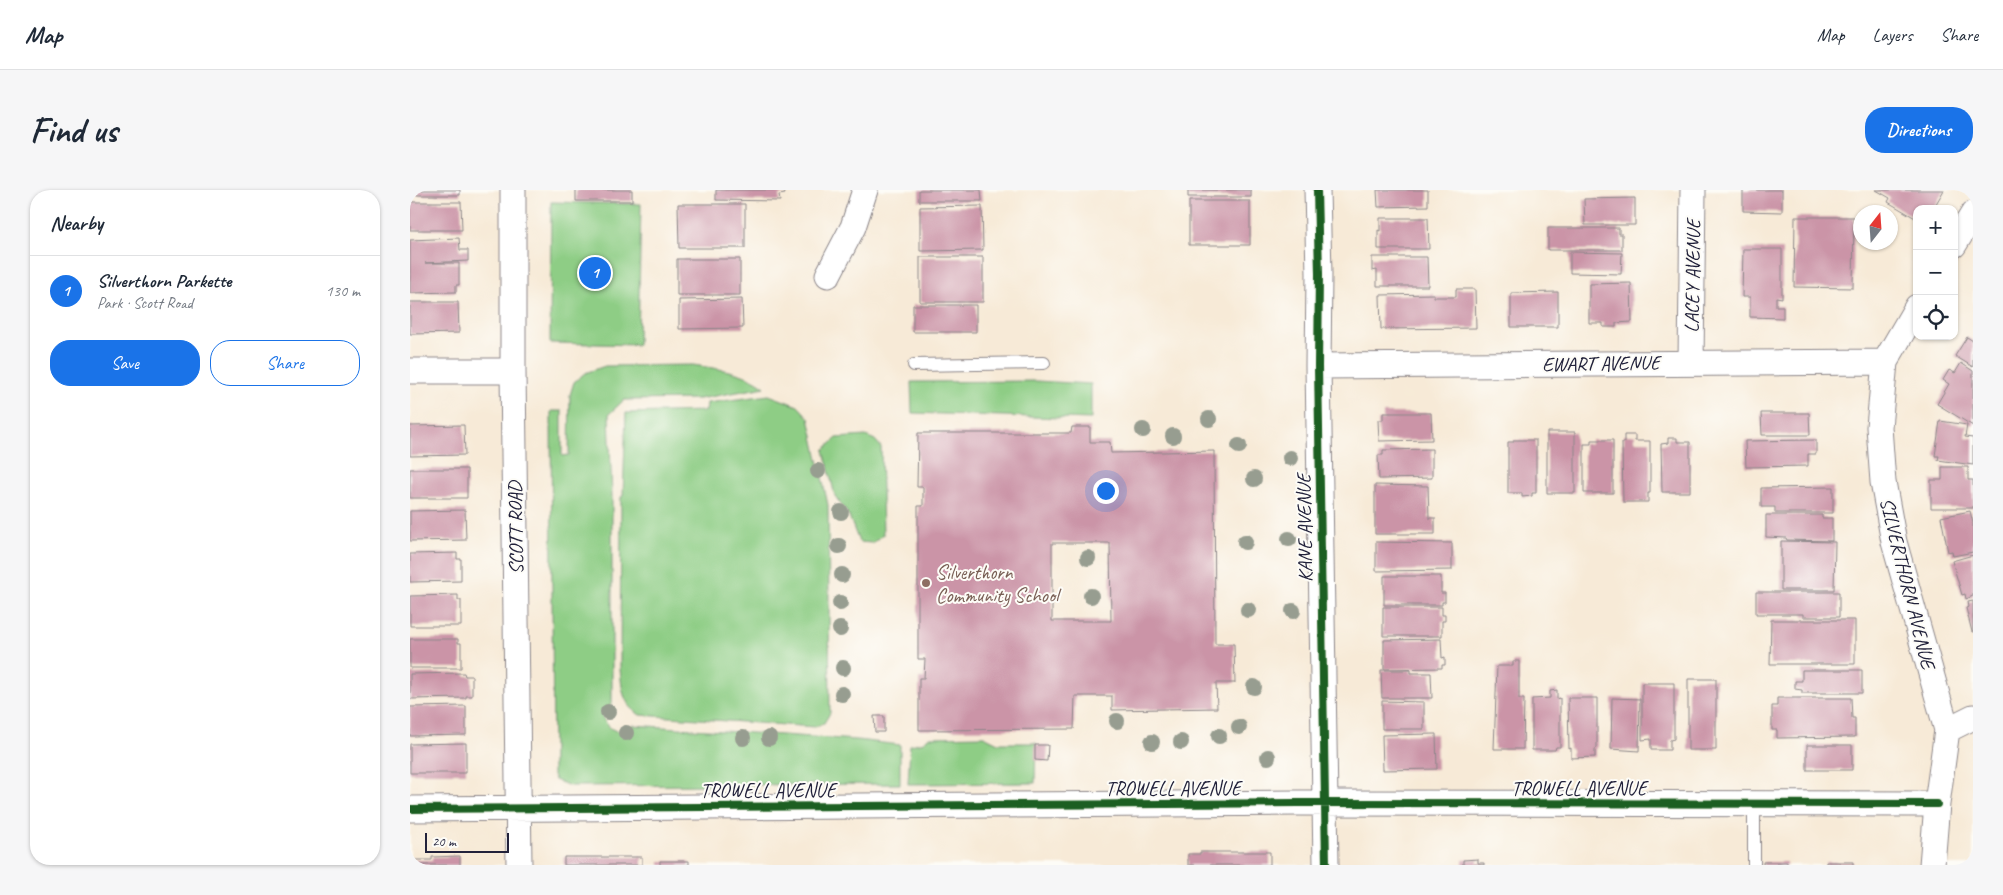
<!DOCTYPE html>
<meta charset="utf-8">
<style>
body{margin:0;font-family:Caveat,sans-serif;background:#f6f6f7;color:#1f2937}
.controls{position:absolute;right:15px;top:15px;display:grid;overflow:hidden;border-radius:10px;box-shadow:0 1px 4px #0004}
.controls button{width:45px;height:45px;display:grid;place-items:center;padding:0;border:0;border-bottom:1px solid #e0e1e3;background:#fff;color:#1f2937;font:25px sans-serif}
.compass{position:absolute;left:1443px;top:15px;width:45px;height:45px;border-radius:50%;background:#fff;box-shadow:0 1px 4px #0004;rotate:17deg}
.scale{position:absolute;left:15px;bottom:12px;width:84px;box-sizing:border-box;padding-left:5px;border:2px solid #22223b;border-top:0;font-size:14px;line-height:18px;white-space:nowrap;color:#22223b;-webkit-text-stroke:4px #fdfcf7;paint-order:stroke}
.you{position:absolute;left:695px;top:300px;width:18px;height:18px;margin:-12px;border:4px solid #fff;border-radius:50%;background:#1a73e8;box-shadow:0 0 0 8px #1a73e833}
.badge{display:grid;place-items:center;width:32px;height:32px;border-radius:50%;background:#1a73e8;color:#fff;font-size:16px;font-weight:700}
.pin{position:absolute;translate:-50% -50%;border:2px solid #fff;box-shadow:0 1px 5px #0006}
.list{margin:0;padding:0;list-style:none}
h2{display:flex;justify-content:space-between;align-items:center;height:65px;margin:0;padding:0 20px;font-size:21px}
h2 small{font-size:16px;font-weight:400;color:#747a83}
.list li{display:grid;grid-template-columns:32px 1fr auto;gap:15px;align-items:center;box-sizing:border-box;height:70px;padding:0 20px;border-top:1px solid #e0e1e3}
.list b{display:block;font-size:19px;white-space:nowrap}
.list p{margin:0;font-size:16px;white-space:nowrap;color:#747a83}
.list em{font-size:16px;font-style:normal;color:#747a83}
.actions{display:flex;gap:10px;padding:15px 20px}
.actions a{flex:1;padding:11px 0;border:1px solid #1a73e8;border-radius:20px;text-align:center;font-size:18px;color:#1a73e8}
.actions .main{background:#1a73e8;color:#fff}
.icon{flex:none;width:28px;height:28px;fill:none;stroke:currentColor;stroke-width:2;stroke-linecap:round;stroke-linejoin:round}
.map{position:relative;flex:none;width:1563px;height:675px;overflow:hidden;border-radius:20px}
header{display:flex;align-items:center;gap:30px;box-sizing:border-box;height:70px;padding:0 25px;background:#fff;border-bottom:1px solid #e0e1e3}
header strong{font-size:24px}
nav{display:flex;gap:28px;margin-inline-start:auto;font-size:18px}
.intro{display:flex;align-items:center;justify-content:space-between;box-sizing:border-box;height:120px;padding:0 30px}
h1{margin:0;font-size:35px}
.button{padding:12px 22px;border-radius:20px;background:#1a73e8;color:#fff;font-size:18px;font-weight:700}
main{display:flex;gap:30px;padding:0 30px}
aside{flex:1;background:#fff;border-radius:20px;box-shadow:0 1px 4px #0004}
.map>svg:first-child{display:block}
.green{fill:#8ecd85;stroke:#587860}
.building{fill:#cb94a7;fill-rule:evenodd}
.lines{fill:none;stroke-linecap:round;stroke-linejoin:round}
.lane-casing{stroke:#8c8689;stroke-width:14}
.street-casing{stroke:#8c8689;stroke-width:27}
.lane{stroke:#fff;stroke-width:12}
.street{stroke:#fff;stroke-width:25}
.cycleway-casing{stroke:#fdfcf7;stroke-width:11}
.cycleway{stroke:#1b5e20;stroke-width:8}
.tree{fill:#979d90}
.education-dot{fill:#8d6e63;stroke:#fdfcf7;stroke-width:2}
.labels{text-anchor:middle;stroke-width:4;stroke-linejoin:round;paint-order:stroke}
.street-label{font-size:20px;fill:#22223b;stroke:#fdfcf7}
.education-label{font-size:20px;fill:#785e54;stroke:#fdfcf7;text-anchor:start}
</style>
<header>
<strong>Map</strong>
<nav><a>Map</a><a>Layers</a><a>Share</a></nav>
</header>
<div class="intro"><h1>Find us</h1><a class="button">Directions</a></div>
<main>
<aside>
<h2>Nearby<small></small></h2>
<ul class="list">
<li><span class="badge">1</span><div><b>Silverthorn Parkette</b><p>Park · Scott Road</p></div><em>130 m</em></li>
</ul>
<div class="actions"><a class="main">Save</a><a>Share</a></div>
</aside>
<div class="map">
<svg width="1563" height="675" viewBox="0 0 1563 675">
<rect width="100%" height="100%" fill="#fdfcf7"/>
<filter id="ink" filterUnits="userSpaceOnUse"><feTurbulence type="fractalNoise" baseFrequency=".02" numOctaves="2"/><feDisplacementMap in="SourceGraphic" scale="10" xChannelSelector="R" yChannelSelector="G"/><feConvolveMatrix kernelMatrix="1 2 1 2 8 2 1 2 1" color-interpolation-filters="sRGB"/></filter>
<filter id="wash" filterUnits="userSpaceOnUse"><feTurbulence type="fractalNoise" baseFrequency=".0096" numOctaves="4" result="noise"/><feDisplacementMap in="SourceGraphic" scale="20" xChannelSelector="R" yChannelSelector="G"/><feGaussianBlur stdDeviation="1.12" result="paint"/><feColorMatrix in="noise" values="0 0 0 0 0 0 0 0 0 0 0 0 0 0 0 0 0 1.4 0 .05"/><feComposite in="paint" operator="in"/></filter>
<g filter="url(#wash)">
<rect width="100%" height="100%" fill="#f7ead7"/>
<path class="green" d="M 141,12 L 231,14 L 228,155 L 140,153 Z
M 283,175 C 308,179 335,181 355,197 L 289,209 L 214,210 L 199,224 L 202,307 L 202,513 L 192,526 C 199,540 208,547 223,535 L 447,550 L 490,555 L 490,594 L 160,596 L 145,590 L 143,585 L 141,221 L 152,221 L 152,266 L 159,265 L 160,205 L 164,192 L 175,183 L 195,176 Z
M 626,191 L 681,194 L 681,229 L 502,223 L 501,192 Z
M 359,205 L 388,216 L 399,228 L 418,315 L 420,523 L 414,533 L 405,537 L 230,525 C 212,513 212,499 210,479 L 211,307 L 213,306 L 216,223 L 296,221 L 297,213 Z
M 456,246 L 465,250 L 471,257 L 473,345 L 462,353 L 449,352 L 439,326 L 425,306 L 414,260 L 427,248 Z
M 574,546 L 588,553 L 626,553 L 625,593 L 498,594 L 500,555 L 514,552 L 519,547 Z"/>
<g id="blocks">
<path class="building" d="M 0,0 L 50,0 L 50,5 L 0,5 Z
M 166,0 L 222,0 L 222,11 L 166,11 Z
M 306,0 L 374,0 L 375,4 L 369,5 L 370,11 L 306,10 Z
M 509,0 L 571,0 L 572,11 L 509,11 Z
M 778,0 L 841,0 L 841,7 L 778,7 Z
M 967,0 L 1018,0 L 1018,16 L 968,17 Z
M 1333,0 L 1372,0 L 1372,22 L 1333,21 Z
M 1466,0 L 1534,0 L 1523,19 L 1507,19 L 1507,29 L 1478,12 L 1480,8 Z
M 1225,8 L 1225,35 L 1175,35 L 1174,9 Z
M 779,11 L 840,11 L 840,55 L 779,55 Z
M 0,12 L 51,12 L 52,40 L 0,40 Z
M 268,14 L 335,14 L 335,58 L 269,58 Z
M 572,16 L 573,60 L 510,61 L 510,17 Z
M 1385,27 L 1444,27 L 1443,98 L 1384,97 Z
M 970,28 L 1018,28 L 1019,59 L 968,59 L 968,40 L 970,41 Z
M 1138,38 L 1209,38 L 1209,44 L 1212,44 L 1212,60 L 1138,60 Z
M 49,48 L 50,60 L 58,60 L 58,71 L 15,73 L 49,73 L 49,95 L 46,95 L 46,102 L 0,103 L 0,50 Z
M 1333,59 L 1372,59 L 1372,108 L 1366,107 L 1366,116 L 1373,116 L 1373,128 L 1340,127 L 1340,107 L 1332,107 Z
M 1160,62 L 1212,63 L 1211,84 L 1160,83 Z
M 510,67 L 573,67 L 573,112 L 510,112 Z
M 962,67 L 1017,67 L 1018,96 L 967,96 L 967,80 L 962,81 Z
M 267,69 L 330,69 L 330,105 L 267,105 Z
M 1221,93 L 1222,132 L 1206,133 L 1206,137 L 1193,137 L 1193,133 L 1179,133 L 1179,94 Z
M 1046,99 L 1065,99 L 1066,138 L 971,139 L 970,105 L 1024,104 L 1024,107 L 1046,107 Z
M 1148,102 L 1148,137 L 1101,137 L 1101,103 Z
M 332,109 L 333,138 L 269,139 L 269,110 Z
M 0,112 L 48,112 L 49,143 L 0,144 Z
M 503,115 L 566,115 L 566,142 L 503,142 Z
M 1557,147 L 1563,151 L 1563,177 L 1545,166 Z
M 1551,173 L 1563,181 L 1563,236 L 1527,214 L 1539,194 L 1533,190 L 1539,180 L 1545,183 Z
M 973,223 L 1021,223 L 1022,250 L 969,251 L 968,230 L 973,230 Z
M 1351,223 L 1399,223 L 1400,245 L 1352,245 Z
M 1530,231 L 1557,235 L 1555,247 L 1563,248 L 1563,275 L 1528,270 L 1529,266 L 1525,266 Z
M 54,235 L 55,265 L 0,266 L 0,236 Z
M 662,237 L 680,237 L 680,252 L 700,252 L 701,263 L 804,261 L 805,454 L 824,454 L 825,493 L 806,493 L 807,518 L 702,520 L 702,506 L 665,506 L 664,539 L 509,540 L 509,488 L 514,488 L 515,469 L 508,469 L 508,316 L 513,316 L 513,297 L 507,297 L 508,243 L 661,243 ZM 642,353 L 700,353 L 701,431 L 642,431 Z
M 1137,242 L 1165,242 L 1165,303 L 1137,303 Z
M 1214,245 L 1225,245 L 1225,251 L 1240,251 L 1240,303 L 1238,303 L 1238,312 L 1213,312 L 1212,253 L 1214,253 Z
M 1258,248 L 1267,248 L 1267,252 L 1280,252 L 1280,302 L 1252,302 L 1251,254 L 1258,253 Z
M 1104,250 L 1126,250 L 1126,303 L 1122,303 L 1122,306 L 1112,307 L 1112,303 L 1098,303 L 1098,252 L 1104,252 Z
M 1181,250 L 1203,250 L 1203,303 L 1174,303 L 1174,254 L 1181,254 Z
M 1406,250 L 1406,264 L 1398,264 L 1398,276 L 1336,277 L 1335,251 Z
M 1022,259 L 1022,288 L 969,289 L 968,265 L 973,265 L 973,260 Z
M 1532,277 L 1558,277 L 1558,290 L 1563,290 L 1563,318 L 1521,318 L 1521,290 L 1532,290 Z
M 0,279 L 57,279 L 57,308 L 0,308 Z
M 965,295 L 1018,296 L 1019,328 L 1025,328 L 1025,344 L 965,344 Z
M 1423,297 L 1423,323 L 1365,323 L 1365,317 L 1351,317 L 1351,298 Z
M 55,320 L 56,350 L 0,351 L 0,321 Z
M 1560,321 L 1563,333 L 1563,362 L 1543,366 L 1542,361 L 1538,362 L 1531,327 Z
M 1356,325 L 1412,325 L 1412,328 L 1422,328 L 1422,351 L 1377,350 L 1376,348 L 1356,347 Z
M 1371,351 L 1425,352 L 1424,400 L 1371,400 Z
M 966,352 L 1042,353 L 1042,380 L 966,381 Z
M 47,363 L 47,369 L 51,369 L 51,391 L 0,392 L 0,364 Z
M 1563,365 L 1563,406 L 1556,409 L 1555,404 L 1552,405 L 1542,371 Z
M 974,386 L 1031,386 L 1031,403 L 1035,403 L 1035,412 L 1032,412 L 1032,415 L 974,415 Z
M 1346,402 L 1429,402 L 1429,427 L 1393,427 L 1393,424 L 1346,424 Z
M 48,405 L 48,410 L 51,410 L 51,436 L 0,436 L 0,406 Z
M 1563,411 L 1563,442 L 1562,442 L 1556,418 L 1559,417 L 1558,412 Z
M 973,417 L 1032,417 L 1032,425 L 1035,425 L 1035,431 L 1032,431 L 1032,446 L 973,446 Z
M 1361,430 L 1445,430 L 1445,474 L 1360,474 Z
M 0,449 L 48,449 L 48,453 L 51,453 L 51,478 L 0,478 Z
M 1031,449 L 1032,468 L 1035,467 L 1035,475 L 1032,475 L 1032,478 L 974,479 L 974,450 Z
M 1103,471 L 1109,471 L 1109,509 L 1114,509 L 1113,559 L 1084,559 L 1087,476 L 1103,476 Z
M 971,480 L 1001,480 L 1001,483 L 1021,483 L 1022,508 L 972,508 Z
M 1392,480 L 1452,480 L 1452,503 L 1392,503 L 1392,500 L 1385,499 L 1385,491 L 1392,491 Z
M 54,483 L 55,486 L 62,486 L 62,506 L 56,506 L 56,508 L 0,509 L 0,484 Z
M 1278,489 L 1306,489 L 1306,560 L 1278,560 Z
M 1232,493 L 1264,493 L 1264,549 L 1260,550 L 1260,560 L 1241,560 L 1241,549 L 1232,550 Z
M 1147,500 L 1147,509 L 1150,508 L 1150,557 L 1146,557 L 1145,560 L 1122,560 L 1122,509 L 1140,508 L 1140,501 Z
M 1158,508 L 1187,508 L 1187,558 L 1185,559 L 1185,567 L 1161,568 L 1161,558 L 1159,559 Z
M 1202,508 L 1230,509 L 1229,561 L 1201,559 Z
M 1367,508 L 1441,508 L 1442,528 L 1445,528 L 1445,547 L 1367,548 L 1367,540 L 1362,540 L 1362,516 L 1367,516 Z
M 972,511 L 1014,512 L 1014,539 L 972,539 Z
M 56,516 L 56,545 L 0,546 L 0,517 Z
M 464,526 L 474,526 L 474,542 L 465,542 Z
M 1026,544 L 1027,579 L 973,580 L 972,545 Z
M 56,553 L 56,583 L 0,583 L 0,554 Z
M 625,555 L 638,555 L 637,571 L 625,570 Z
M 1397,555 L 1442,555 L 1442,580 L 1397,580 Z
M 790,662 L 860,662 L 860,675 L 778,675 L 778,664 L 790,664 Z
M 50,666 L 50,675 L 0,675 L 0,670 L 22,670 L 22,667 Z
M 154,667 L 232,667 L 232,675 L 154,675 Z
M 1068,669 L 1068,673 L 1074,673 L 1074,675 L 1053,675 L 1053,670 Z
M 250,671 L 279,671 L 279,675 L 250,675 Z
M 1353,672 L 1377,672 L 1377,675 L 1353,675 Z
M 1416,672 L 1443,672 L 1443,675 L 1416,675 Z"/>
</g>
</g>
<g filter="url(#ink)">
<use href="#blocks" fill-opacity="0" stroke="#8c8689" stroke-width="1"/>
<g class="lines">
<defs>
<path id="lane" d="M 504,175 L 634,173
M 1344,675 L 1344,615"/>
<path id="street" d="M 103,0 L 103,181 L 109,675
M 907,0 L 909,84 L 908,176 L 916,675
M 1544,55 L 1563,24
M 418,85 L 443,37 L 455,0
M 1507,117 L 1475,172 L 1469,237 L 1473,292 L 1484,352 L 1537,540 L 1527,614 L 1522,675
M 1281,172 L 1283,0
M 908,176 L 1475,172
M 0,181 L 103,181
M 1537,540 L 1563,527
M 0,619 L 888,613 L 1527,614"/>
</defs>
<use href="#lane" class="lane-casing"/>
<use href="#street" class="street-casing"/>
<use href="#lane" class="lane"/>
<use href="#street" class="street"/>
<defs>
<path id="cycleway" d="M 907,0 L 909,84 L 908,176 L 916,675
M 0,619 L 888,613 L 1527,614"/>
</defs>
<use href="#cycleway" class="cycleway-casing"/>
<use href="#cycleway" class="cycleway"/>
</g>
<g class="tree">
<circle cx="799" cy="229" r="8"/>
<circle cx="733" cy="240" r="8"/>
<circle cx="763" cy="246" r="8"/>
<circle cx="829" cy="256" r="8"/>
<circle cx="880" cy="268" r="8"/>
<circle cx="408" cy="281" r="8"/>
<circle cx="844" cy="289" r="8"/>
<circle cx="431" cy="322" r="8"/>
<circle cx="879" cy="349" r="8"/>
<circle cx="835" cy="352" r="8"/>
<circle cx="429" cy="356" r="8"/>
<circle cx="678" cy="368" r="8"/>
<circle cx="432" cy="385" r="8"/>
<circle cx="681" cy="406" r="8"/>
<circle cx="430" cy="413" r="8"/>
<circle cx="838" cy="420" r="8"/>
<circle cx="883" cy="421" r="8"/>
<circle cx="430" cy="439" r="8"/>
<circle cx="433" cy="478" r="8"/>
<circle cx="844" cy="497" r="8"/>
<circle cx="432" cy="504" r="8"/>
<circle cx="198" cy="522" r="8"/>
<circle cx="707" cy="531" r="8"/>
<circle cx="829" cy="537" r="8"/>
<circle cx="216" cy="543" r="8"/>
<circle cx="809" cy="546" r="8"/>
<circle cx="333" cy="548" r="8"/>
<circle cx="359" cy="548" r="8"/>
<circle cx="742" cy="552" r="8"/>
<circle cx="771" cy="552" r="8"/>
<circle cx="858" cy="567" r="8"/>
</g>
</g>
<circle class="education-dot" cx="516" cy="393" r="5"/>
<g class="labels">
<g class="street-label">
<text transform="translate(1282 86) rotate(-89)" y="7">LACEY AVENUE</text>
<text transform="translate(1191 173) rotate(-1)" y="7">EWART AVENUE</text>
<text transform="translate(105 338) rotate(-91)" y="7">SCOTT ROAD</text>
<text transform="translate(894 338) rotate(-91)" y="7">KANE AVENUE</text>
<text transform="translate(1498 393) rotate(76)" y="7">SILVERTHORN AVENUE</text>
<text x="763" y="605">TROWELL AVENUE</text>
<text x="1169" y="605">TROWELL AVENUE</text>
<text x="358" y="607">TROWELL AVENUE</text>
</g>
<g class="education-label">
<text x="526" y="389">Silverthorn<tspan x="526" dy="23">Community School</tspan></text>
</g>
</g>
</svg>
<div class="controls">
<button>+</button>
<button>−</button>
<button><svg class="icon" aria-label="locate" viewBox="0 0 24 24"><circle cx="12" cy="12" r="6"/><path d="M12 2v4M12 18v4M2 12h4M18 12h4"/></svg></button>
</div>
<svg class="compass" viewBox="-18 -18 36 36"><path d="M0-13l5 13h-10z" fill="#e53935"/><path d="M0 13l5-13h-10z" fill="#747a83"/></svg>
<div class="scale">20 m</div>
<div class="you"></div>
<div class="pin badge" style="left:185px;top:83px">1</div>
</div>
</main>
